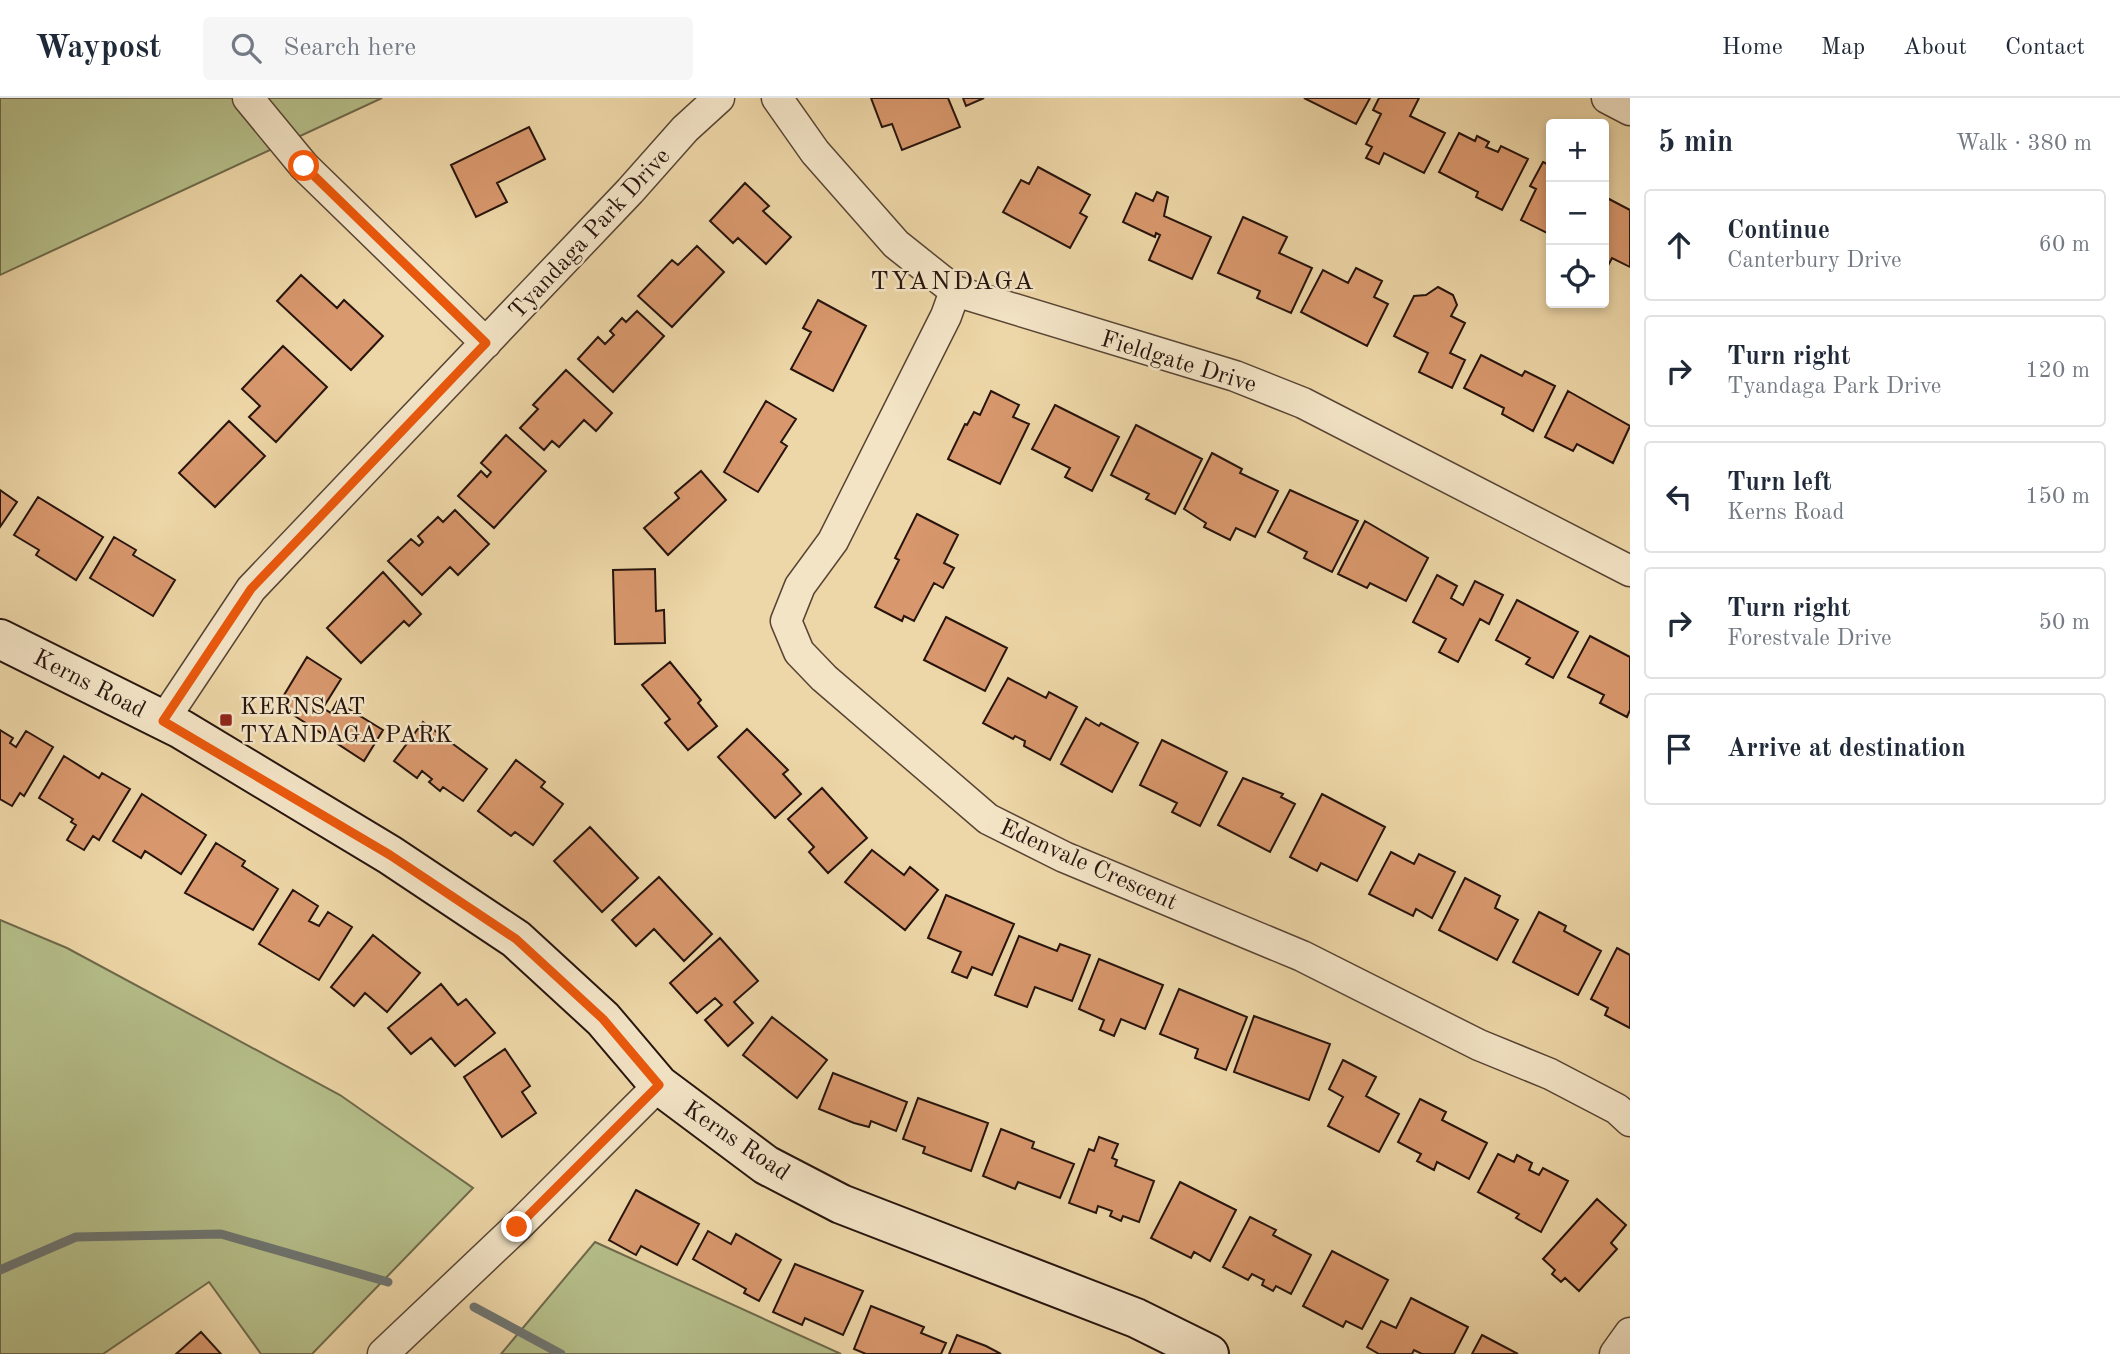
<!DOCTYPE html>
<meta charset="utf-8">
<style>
body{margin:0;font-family:"Old Standard TT",serif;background:#f6f6f7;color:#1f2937}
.controls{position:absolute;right:21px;top:21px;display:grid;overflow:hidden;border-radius:7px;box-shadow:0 4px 10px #0003}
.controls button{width:63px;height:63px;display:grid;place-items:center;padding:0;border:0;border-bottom:2px solid #e0e1e3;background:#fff;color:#1f2937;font:35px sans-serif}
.stop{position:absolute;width:21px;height:21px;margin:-16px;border:5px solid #ea580c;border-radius:50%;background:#fff}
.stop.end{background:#ea580c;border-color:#fff;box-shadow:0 2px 7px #0008}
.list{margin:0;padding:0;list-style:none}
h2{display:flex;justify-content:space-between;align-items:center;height:91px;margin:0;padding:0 28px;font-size:30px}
h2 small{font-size:23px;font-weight:400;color:#747a83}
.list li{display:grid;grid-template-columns:46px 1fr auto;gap:21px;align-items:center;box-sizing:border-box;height:112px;margin:0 14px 14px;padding:0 14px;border:2px solid #e0e1e3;border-radius:7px}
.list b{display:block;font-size:26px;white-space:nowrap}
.list p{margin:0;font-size:23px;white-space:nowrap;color:#747a83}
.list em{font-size:23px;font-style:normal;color:#747a83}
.icon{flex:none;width:38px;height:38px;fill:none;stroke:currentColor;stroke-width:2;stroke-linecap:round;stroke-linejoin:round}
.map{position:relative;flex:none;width:1630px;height:1256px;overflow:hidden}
header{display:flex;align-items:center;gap:42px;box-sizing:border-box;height:98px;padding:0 35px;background:#fff;border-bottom:2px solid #e0e1e3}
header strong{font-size:33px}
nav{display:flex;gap:38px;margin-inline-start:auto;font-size:24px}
.search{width:490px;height:63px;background:#f6f6f7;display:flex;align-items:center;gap:18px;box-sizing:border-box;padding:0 24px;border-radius:7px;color:#747a83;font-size:26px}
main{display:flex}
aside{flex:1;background:#fff}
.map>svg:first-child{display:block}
.green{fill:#b5be89;stroke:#6e694b;stroke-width:2}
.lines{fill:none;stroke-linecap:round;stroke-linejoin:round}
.stream{stroke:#6e7571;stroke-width:9}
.building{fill:#d8976c;stroke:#27140d;stroke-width:2}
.street-casing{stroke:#584434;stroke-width:33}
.secondary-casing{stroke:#27140d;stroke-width:42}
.street{stroke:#f3e4c6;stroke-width:30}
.secondary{stroke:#f3e4c6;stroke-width:38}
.route{stroke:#ea580c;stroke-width:9}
.poi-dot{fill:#8f2418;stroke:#f3e4c6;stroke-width:2.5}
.labels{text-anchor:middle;stroke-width:5;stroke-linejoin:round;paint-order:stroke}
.street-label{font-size:24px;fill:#27140d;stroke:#f3e4c6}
.poi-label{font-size:24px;fill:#27140d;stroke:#f3e4c6;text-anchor:start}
.neighbourhood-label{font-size:26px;letter-spacing:2px;fill:#27140d;stroke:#f3e4c6}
</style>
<header>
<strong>Waypost</strong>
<div class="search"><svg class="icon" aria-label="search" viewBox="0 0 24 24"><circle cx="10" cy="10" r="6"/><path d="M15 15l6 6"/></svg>Search here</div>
<nav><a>Home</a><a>Map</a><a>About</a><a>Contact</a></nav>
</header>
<main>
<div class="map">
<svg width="1630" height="1256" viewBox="0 0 1630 1256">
<rect width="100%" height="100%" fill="#edd6a7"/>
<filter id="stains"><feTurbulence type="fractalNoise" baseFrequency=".00286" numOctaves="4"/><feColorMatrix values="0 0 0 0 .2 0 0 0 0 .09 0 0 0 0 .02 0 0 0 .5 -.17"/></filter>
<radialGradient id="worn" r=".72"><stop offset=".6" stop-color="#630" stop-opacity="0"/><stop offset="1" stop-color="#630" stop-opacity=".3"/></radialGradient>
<path class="green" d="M 0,0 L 382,0 L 0,177 Z
M 0,822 L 67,850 L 340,997 L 473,1090 L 312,1256 L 261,1256 L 209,1184 L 103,1256 L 0,1256 Z
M 595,1144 L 841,1256 L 501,1256 Z"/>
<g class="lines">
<path class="stream" d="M 0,1172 L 76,1139 L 221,1136 L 388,1184
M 474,1209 L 561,1256"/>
</g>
<path class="building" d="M 871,0 L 948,0 L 960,29 L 902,52 L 892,26 L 882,29 Z
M 963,0 L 984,0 L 966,8 Z
M 1304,0 L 1370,0 L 1356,26 Z
M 1379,0 L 1419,0 L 1410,18 L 1445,35 L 1424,75 L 1384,55 L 1379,66 L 1366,60 L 1372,49 L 1366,46 L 1381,16 L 1373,12 Z
M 529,29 L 545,61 L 497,85 L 507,104 L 476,119 L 451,67 Z
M 1459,35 L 1475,43 L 1477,38 L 1489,44 L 1486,49 L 1498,54 L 1501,48 L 1528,61 L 1502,112 L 1476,99 L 1478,94 L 1439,74 Z
M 1543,64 L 1551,68 L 1551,137 L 1521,122 L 1536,91 L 1530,88 Z
M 1038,69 L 1090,97 L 1080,115 L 1087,119 L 1070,150 L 1003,114 L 1021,82 L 1029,86 Z
M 745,85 L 769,108 L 763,113 L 791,139 L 766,166 L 738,140 L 733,145 L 710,123 Z
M 1157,94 L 1168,99 L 1164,118 L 1211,139 L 1192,181 L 1149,162 L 1160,137 L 1156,135 L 1155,139 L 1123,124 L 1136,95 L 1153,103 Z
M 1609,101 L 1630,112 L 1630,169 L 1612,160 L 1604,175 L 1604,111 Z
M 1243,119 L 1287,139 L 1279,155 L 1312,170 L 1291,215 L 1257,200 L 1260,193 L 1218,175 Z
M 697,148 L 724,174 L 672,229 L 638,198 L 672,162 L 678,167 Z
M 1356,170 L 1382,183 L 1374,199 L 1388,206 L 1367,248 L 1301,214 L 1323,172 L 1348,185 Z
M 301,177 L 337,210 L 344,202 L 383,238 L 351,272 L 277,203 Z
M 1438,189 L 1453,197 L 1457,207 L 1451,218 L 1465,225 L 1450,255 L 1465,262 L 1452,290 L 1419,274 L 1428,255 L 1394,238 L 1414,198 L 1426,197 Z
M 818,202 L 866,228 L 833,293 L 791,271 L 811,234 L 803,230 Z
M 637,213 L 664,238 L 613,294 L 578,261 L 598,239 L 605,246 L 614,237 L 610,233 L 622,220 L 626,224 Z
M 283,248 L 327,289 L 276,344 L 249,319 L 260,308 L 242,291 Z
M 1481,257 L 1522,278 L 1525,273 L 1555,288 L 1533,333 L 1502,316 L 1504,310 L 1464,290 Z
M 566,272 L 612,315 L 596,333 L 584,322 L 559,349 L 552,343 L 544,352 L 520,330 L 538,311 L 533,307 Z
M 991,293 L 1019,307 L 1013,319 L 1029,326 L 1000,386 L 948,361 L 965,326 L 967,327 L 974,314 L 980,317 Z
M 1568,293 L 1630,328 L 1613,365 L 1577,346 L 1573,353 L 1545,339 Z
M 766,303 L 796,321 L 781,344 L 787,348 L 758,394 L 724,374 Z
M 1055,307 L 1119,339 L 1092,393 L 1065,379 L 1070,370 L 1032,351 Z
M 229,323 L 265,358 L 215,409 L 179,375 Z
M 1136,327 L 1202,361 L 1175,416 L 1146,401 L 1149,396 L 1111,377 Z
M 506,337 L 546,373 L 494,430 L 458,398 L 481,373 L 487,379 L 491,374 L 481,365 Z
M 1212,355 L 1242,371 L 1240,375 L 1278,393 L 1255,439 L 1236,430 L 1230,442 L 1204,429 L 1206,425 L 1184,411 Z
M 701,373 L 726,402 L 668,457 L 644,430 L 679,400 L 675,395 Z
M 0,392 L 17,404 L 0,429 Z
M 1290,392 L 1358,423 L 1332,474 L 1304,460 L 1307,454 L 1268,434 Z
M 38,399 L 103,439 L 76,482 L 36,457 L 39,452 L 14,437 Z
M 455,412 L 489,446 L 458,477 L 450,469 L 422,497 L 388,463 L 411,441 L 419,448 L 423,444 L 418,438 L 438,419 L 443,424 Z
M 917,416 L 958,437 L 944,465 L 954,470 L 943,490 L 934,485 L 914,523 L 904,518 L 902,523 L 875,509 L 899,462 L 895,460 Z
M 1365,423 L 1428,460 L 1406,503 L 1370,485 L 1367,490 L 1338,476 Z
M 114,439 L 136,452 L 133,457 L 175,482 L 153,518 L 90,480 Z
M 655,471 L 656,513 L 664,512 L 665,545 L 615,546 L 613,472 Z
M 383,474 L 421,516 L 409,528 L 404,523 L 361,565 L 327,530 Z
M 1437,477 L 1457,488 L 1451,500 L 1463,507 L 1475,483 L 1503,497 L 1489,526 L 1480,521 L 1458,564 L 1439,554 L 1446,541 L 1413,524 Z
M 1517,502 L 1578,534 L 1553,580 L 1526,566 L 1530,560 L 1496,542 Z
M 946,519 L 1007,550 L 985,593 L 924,562 Z
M 1590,538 L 1630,559 L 1630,612 L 1627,619 L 1600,605 L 1604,597 L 1568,579 Z
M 307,559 L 341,581 L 323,610 L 331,615 L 337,604 L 383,632 L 364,663 L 278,607 Z
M 670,564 L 701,602 L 698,605 L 717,628 L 688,652 L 665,625 L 670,621 L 642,587 Z
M 1008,580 L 1046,600 L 1049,594 L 1077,609 L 1050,662 L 1024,648 L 1025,643 L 1015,638 L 1013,641 L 983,625 Z
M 1086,620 L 1099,628 L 1101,625 L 1138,645 L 1112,694 L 1061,666 Z
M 423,624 L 487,671 L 463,703 L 443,689 L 440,693 L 429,684 L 432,681 L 422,673 L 417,680 L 394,663 Z
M 747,631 L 788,672 L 783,676 L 801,696 L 775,720 L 718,659 Z
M 0,632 L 13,640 L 10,645 L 16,649 L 26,633 L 53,649 L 24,698 L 20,695 L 12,708 L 0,701 Z
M 1162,642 L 1227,674 L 1200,728 L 1172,714 L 1177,705 L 1140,687 Z
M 64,658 L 99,680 L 102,675 L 130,691 L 99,742 L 93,738 L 84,752 L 67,742 L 76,727 L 71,724 L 73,721 L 39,700 Z
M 516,662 L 545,684 L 541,689 L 563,706 L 533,747 L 515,734 L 511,738 L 478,713 Z
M 1243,680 L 1283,696 L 1281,699 L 1295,706 L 1270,754 L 1218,727 Z
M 822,690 L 867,740 L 828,775 L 809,754 L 814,749 L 788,721 Z
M 142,696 L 206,737 L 181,776 L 145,753 L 141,760 L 113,743 Z
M 1322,696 L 1385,729 L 1357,783 L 1321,765 L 1317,773 L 1290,759 Z
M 590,729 L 638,780 L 602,814 L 554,763 Z
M 216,745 L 245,763 L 242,768 L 278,791 L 253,832 L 185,795 Z
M 872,752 L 904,777 L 910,769 L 938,792 L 905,832 L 845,784 Z
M 1391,754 L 1414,766 L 1419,756 L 1455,774 L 1432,820 L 1416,811 L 1413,818 L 1369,796 Z
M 659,779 L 712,836 L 684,863 L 654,831 L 636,848 L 612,822 Z
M 1465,780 L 1500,798 L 1495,810 L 1518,822 L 1497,862 L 1439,832 Z
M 293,792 L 318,808 L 309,823 L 319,828 L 328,814 L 352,829 L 319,882 L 259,846 Z
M 946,797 L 1014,826 L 992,877 L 972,869 L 967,880 L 952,874 L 961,854 L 928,840 Z
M 1539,814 L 1566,828 L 1564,833 L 1601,853 L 1578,897 L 1513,864 Z
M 373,837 L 420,875 L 387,914 L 365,895 L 354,908 L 331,889 Z
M 1019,838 L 1057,853 L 1060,846 L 1090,857 L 1072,903 L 1035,889 L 1027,909 L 995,897 Z
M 720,840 L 758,883 L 734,904 L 753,925 L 728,948 L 705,922 L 722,907 L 715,900 L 697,915 L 670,885 Z
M 1617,850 L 1630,857 L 1630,930 L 1605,917 L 1608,910 L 1591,901 Z
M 1099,861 L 1163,887 L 1145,931 L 1121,921 L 1114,938 L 1100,932 L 1104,922 L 1079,911 Z
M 441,886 L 458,907 L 466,901 L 495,935 L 455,968 L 431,940 L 411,956 L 388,930 Z
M 1179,891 L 1247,919 L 1226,972 L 1195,960 L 1198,951 L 1160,936 Z
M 1254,918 L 1330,946 L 1309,1002 L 1234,974 Z
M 772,919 L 827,962 L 797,1000 L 743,957 Z
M 505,951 L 530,988 L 522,994 L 536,1015 L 502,1039 L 464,979 Z
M 1343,962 L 1376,979 L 1366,998 L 1399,1016 L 1379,1054 L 1328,1028 L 1343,999 L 1329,991 Z
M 833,975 L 907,1004 L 896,1033 L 871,1023 L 869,1029 L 854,1025 L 819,1011 Z
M 918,1000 L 988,1025 L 971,1073 L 923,1055 L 925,1049 L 903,1041 Z
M 1420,1001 L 1446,1014 L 1442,1022 L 1487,1045 L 1469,1081 L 1437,1064 L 1434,1072 L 1417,1063 L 1421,1056 L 1398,1044 Z
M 1001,1031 L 1034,1044 L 1032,1050 L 1074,1066 L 1060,1100 L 1018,1084 L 1015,1091 L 983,1078 Z
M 1099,1039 L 1118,1046 L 1112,1060 L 1117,1062 L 1115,1068 L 1154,1083 L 1139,1124 L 1123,1118 L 1121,1123 L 1110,1118 L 1112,1113 L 1098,1108 L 1096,1115 L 1069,1105 L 1089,1051 L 1094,1053 Z
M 1498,1056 L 1514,1064 L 1517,1057 L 1532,1065 L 1529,1072 L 1539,1077 L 1543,1070 L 1568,1083 L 1541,1134 L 1516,1120 L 1519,1116 L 1478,1094 Z
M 1180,1084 L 1236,1112 L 1210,1163 L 1194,1154 L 1191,1160 L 1151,1140 Z
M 636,1092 L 699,1126 L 677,1167 L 641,1148 L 636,1157 L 609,1142 Z
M 1597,1101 L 1626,1127 L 1611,1145 L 1617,1151 L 1579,1193 L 1565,1180 L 1561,1184 L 1552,1176 L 1555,1172 L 1543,1161 Z
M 1250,1119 L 1276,1132 L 1273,1137 L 1311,1157 L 1291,1196 L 1276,1188 L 1273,1193 L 1262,1187 L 1264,1182 L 1252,1176 L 1248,1182 L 1223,1169 Z
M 708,1133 L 731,1146 L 736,1136 L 781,1162 L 759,1203 L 744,1195 L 746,1191 L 693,1161 Z
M 1332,1153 L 1388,1182 L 1362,1231 L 1346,1223 L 1343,1229 L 1303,1208 Z
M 795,1166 L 863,1193 L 843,1237 L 805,1220 L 802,1227 L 773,1214 Z
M 1411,1200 L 1468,1229 L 1454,1256 L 1422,1256 L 1414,1252 L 1412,1256 L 1379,1256 L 1367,1249 L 1381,1223 L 1396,1230 Z
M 871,1208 L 924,1229 L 921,1235 L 946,1245 L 941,1256 L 866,1256 L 854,1251 Z
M 201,1234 L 221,1256 L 176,1256 Z
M 957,1237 L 986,1248 L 1001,1256 L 949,1256 Z
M 1482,1237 L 1518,1256 L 1472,1256 Z"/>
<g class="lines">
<defs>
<path id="street" d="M 248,0 L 304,68 L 486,245
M 777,0 L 815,54 L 896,146 L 955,193 L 1235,278 L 1303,305 L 1630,473
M 1607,0 L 1630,12
M 955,193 L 946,218 L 833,443 L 800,488 L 786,523 L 799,554 L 824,580 L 988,721 L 1064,759 L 1302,858 L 1479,947 L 1550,976 L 1617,1011 L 1630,1023
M 163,623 L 251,491 L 630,93 L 685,31 L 719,0
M 383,1256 L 517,1129 L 659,987
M 1615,1256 L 1630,1235"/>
<path id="secondary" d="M 0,541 L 181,631 L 390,757 L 516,841 L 603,921 L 659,987 L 766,1067 L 841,1106 L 1136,1220 L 1209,1256"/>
</defs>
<use href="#street" class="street-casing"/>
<use href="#secondary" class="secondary-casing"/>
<use href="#street" class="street"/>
<use href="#secondary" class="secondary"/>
</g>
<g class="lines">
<path class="route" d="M 304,68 L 486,245 L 251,491 L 163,623 L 390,757 L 516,841 L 603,921 L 659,987 L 517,1129"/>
</g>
<rect class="poi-dot" x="219" y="615" width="14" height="14" rx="3.5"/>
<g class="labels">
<g class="street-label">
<text transform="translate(589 135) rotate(-47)" y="8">Tyandaga Park Drive</text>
<text transform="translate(1179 263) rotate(17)" y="8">Fieldgate Drive</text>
<text transform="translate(90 585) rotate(27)" y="8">Kerns Road</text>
<text transform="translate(1089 766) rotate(24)" y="8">Edenvale Crescent</text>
<text transform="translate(737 1042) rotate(34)" y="8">Kerns Road</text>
</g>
<g class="poi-label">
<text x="240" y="616">KERNS AT<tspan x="240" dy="28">TYANDAGA PARK</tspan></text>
</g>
<g class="neighbourhood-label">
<text x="953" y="191">TYANDAGA</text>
</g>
</g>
<rect width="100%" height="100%" filter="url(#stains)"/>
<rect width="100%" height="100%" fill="url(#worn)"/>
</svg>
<div class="controls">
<button>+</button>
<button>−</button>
<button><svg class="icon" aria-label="locate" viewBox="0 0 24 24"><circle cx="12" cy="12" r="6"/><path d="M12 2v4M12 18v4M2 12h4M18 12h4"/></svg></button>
</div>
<div class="stop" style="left:304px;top:68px"></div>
<div class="stop end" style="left:517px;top:1129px"></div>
</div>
<aside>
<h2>5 min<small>Walk · 380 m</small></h2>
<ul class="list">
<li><svg class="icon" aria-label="ahead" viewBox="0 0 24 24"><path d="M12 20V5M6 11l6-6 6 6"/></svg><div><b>Continue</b><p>Canterbury Drive</p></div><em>60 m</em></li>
<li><svg class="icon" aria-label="right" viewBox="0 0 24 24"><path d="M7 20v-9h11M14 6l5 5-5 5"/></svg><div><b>Turn right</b><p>Tyandaga Park Drive</p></div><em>120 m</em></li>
<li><svg class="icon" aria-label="left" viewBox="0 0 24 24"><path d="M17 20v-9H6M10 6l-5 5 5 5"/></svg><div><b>Turn left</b><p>Kerns Road</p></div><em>150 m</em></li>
<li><svg class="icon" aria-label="right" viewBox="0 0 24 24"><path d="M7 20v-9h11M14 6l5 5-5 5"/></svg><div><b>Turn right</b><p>Forestvale Drive</p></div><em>50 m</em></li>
<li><svg class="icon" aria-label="arrive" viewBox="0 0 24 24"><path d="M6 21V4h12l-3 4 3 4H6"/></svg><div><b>Arrive at destination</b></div></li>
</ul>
</aside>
</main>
